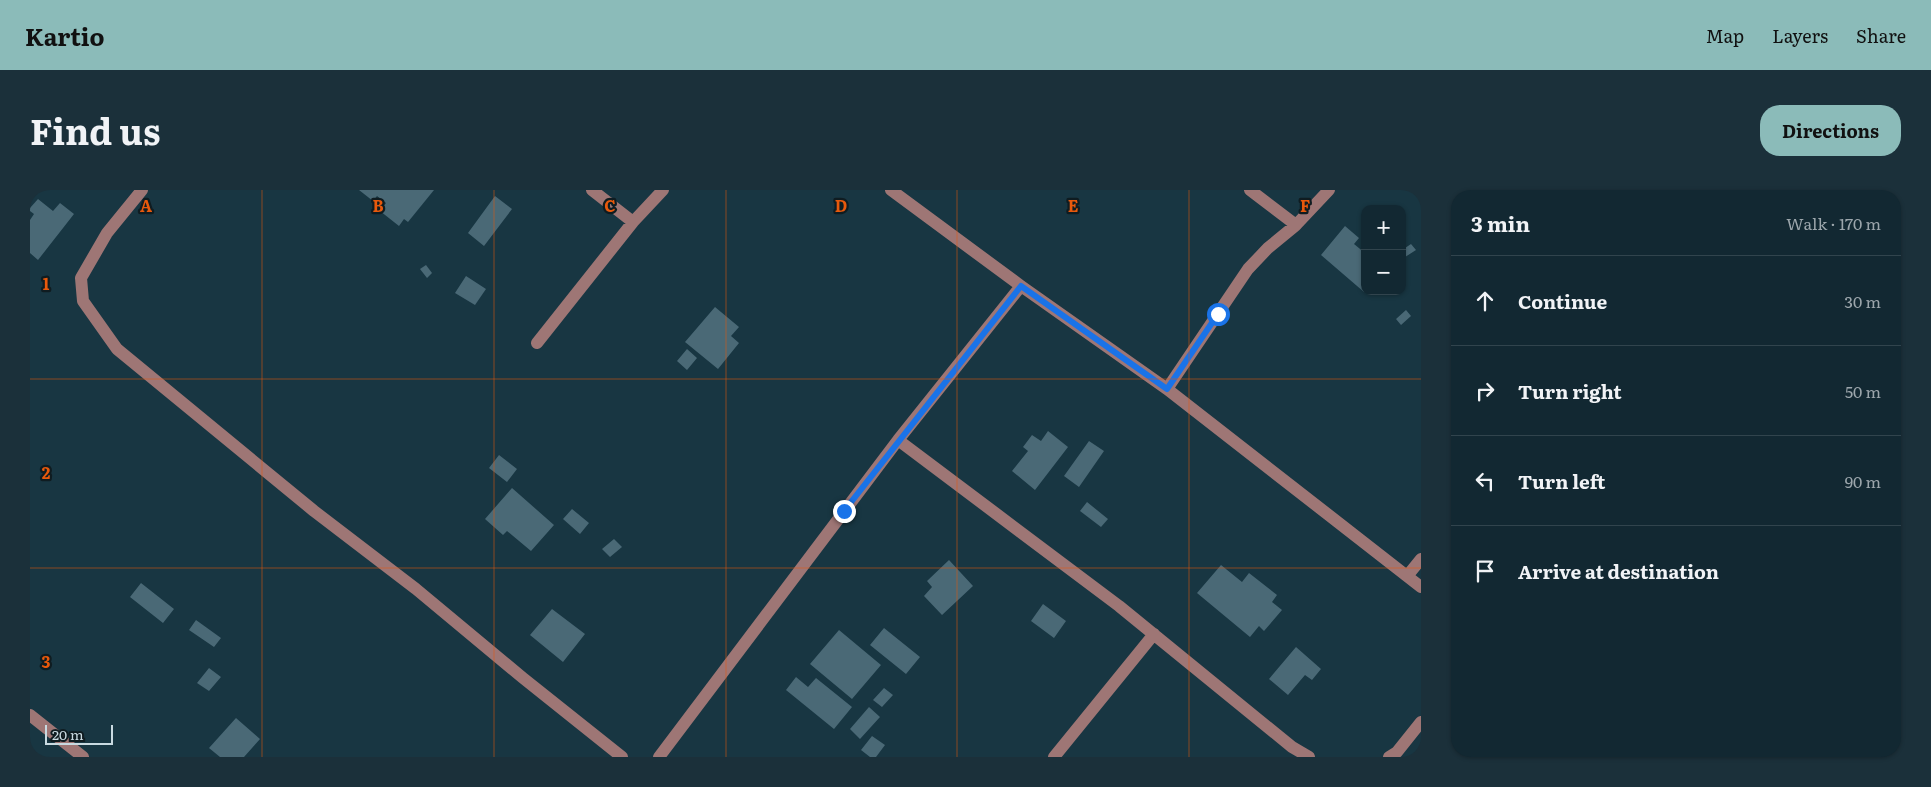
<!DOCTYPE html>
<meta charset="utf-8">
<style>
body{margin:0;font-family:Literata,serif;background:#1b303a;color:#f1f3f6}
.controls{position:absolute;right:15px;top:15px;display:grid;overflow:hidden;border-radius:10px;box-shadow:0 1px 4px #0004}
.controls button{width:45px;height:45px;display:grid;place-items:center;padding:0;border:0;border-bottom:1px solid #31444d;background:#122832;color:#f1f3f6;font:25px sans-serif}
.scale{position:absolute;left:15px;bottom:12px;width:68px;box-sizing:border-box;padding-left:5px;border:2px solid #c9dae1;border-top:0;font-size:14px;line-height:18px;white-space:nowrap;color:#c9dae1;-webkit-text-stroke:4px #0f1c21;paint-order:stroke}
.stop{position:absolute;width:15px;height:15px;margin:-11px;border:4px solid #1a73e8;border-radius:50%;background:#fff}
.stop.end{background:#1a73e8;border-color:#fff;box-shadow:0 1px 5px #0008}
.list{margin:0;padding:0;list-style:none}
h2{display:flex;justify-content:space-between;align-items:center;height:65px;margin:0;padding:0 20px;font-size:21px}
h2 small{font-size:16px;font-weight:400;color:#9ca6ac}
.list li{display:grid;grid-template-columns:32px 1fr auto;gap:15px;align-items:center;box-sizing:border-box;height:90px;padding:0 20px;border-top:1px solid #31444d}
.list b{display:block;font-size:19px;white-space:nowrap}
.list em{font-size:16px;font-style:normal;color:#9ca6ac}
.icon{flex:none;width:28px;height:28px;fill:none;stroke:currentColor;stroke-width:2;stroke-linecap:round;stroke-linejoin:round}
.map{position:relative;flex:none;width:1391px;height:567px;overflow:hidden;border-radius:20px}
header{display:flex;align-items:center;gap:30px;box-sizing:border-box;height:70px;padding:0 25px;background:#8bbbb9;color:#111}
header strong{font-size:24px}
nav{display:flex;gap:28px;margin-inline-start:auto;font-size:18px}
.intro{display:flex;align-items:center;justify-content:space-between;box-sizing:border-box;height:120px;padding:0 30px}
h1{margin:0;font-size:35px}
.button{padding:12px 22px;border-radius:20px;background:#8bbbb9;color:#111;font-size:18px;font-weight:700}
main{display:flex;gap:30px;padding:0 30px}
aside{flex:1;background:#122832;border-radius:20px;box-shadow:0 1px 4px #0004}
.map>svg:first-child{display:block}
.building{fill:#4a6976}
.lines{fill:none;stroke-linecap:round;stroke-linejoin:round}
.minor{stroke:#9e7675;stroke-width:12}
.route{stroke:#1a73e8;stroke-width:6}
.grid{fill:none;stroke:#e8590c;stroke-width:1;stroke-opacity:0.55}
.grid-label{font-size:16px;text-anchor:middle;font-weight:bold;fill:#e8590c;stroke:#0f1c21;stroke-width:4.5;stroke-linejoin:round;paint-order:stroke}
</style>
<header>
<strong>Kartio</strong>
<nav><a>Map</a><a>Layers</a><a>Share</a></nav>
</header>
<div class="intro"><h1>Find us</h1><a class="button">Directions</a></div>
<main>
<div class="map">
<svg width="1391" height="567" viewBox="0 0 1391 567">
<rect width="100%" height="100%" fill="#183642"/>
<path class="building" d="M 329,0 L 404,0 L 378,32 L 374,29 L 369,36 L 350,21 L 356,13 L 347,6 L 343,11 Z
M 465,6 L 482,19 L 454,56 L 438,43 Z
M 8,9 L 23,21 L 30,13 L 44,24 L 8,70 L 0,63 L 0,30 L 4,24 L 0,21 L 0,18 Z
M 1315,36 L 1329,48 L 1324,54 L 1335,63 L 1334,102 L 1291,65 Z
M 1381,54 L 1386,60 L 1372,69 L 1372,60 Z
M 396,75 L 402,83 L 397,88 L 390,79 Z
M 436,86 L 456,99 L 445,115 L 425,103 Z
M 685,117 L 709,137 L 701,146 L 709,153 L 688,179 L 655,152 Z
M 1376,120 L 1381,126 L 1371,135 L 1366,129 Z
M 657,159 L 667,168 L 657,180 L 647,171 Z
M 1018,241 L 1038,257 L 1005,300 L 982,281 L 998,261 L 993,257 L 1002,245 L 1011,251 Z
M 1059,251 L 1074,261 L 1049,297 L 1034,286 Z
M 469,265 L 487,279 L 477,292 L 459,278 Z
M 482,298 L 524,335 L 501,361 L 477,341 L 473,345 L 455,329 Z
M 1057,312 L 1078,329 L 1071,337 L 1050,321 Z
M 542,319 L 559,333 L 550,344 L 533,329 Z
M 584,349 L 592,357 L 580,367 L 572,359 Z
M 919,370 L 943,396 L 912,425 L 894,406 L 902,397 L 897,391 Z
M 1191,375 L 1212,392 L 1219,383 L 1247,405 L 1242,412 L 1252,420 L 1234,441 L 1229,436 L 1220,447 L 1167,403 Z
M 111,393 L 144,419 L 133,433 L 100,407 Z
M 1013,414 L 1036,431 L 1024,448 L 1001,431 Z
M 522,419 L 555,444 L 533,472 L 500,445 Z
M 166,430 L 191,448 L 184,457 L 159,440 Z
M 854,438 L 890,467 L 876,484 L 840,455 Z
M 809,440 L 851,475 L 822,509 L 780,474 Z
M 1266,457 L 1291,479 L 1282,490 L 1275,485 L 1258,505 L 1239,489 Z
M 179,478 L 191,487 L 179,501 L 167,493 Z
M 766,487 L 778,497 L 786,488 L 822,517 L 804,539 L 756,500 Z
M 854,498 L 863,505 L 852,517 L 843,510 Z
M 839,517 L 850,527 L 830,549 L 820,539 Z
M 206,528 L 230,549 L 214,567 L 190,567 L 179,558 Z
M 842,546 L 855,555 L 846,567 L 840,567 L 831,560 Z"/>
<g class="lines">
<path class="minor" d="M 112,0 L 77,43 L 51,88 L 53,111 L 87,159 L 284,321 L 386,399 L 493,488 L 592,567
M 562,0 L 603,32
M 861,0 L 991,96 L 1137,199 L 1391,397
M 1220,0 L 1266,35
M 507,153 L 603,32 L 633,0
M 1137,199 L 1218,79 L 1238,58 L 1266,35 L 1299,0
M 868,250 L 1089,416 L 1262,557 L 1279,567
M 1378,385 L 1391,369
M 0,525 L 53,567
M 629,567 L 868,250 L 991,96
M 1024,567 L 1124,444
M 1359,567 L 1367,562 L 1391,532"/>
</g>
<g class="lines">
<path class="route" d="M 814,321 L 991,96 L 1137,199 L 1188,124"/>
</g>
<path class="grid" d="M 232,0 L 232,567M 464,0 L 464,567M 696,0 L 696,567M 927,0 L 927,567M 1159,0 L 1159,567M 0,189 L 1391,189M 0,378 L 1391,378"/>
<g class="grid-label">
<text x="116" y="22">A</text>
<text x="348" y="22">B</text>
<text x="580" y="22">C</text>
<text x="811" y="22">D</text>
<text x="1043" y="22">E</text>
<text x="1275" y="22">F</text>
<text x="16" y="100">1</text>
<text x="16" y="289">2</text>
<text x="16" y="478">3</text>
</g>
</svg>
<div class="controls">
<button>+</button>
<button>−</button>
</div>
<div class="scale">20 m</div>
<div class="stop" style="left:1188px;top:124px"></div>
<div class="stop end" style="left:814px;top:321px"></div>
</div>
<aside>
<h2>3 min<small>Walk · 170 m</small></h2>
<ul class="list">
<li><svg class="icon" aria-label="ahead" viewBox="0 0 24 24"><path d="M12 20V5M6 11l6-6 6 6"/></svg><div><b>Continue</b></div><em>30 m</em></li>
<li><svg class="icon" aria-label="right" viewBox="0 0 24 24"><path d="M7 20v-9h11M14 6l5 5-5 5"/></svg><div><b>Turn right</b></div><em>50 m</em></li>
<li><svg class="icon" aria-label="left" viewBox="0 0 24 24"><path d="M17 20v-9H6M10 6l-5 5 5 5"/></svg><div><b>Turn left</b></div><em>90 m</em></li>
<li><svg class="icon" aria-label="arrive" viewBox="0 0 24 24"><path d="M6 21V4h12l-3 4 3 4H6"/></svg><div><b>Arrive at destination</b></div></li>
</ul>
</aside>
</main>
